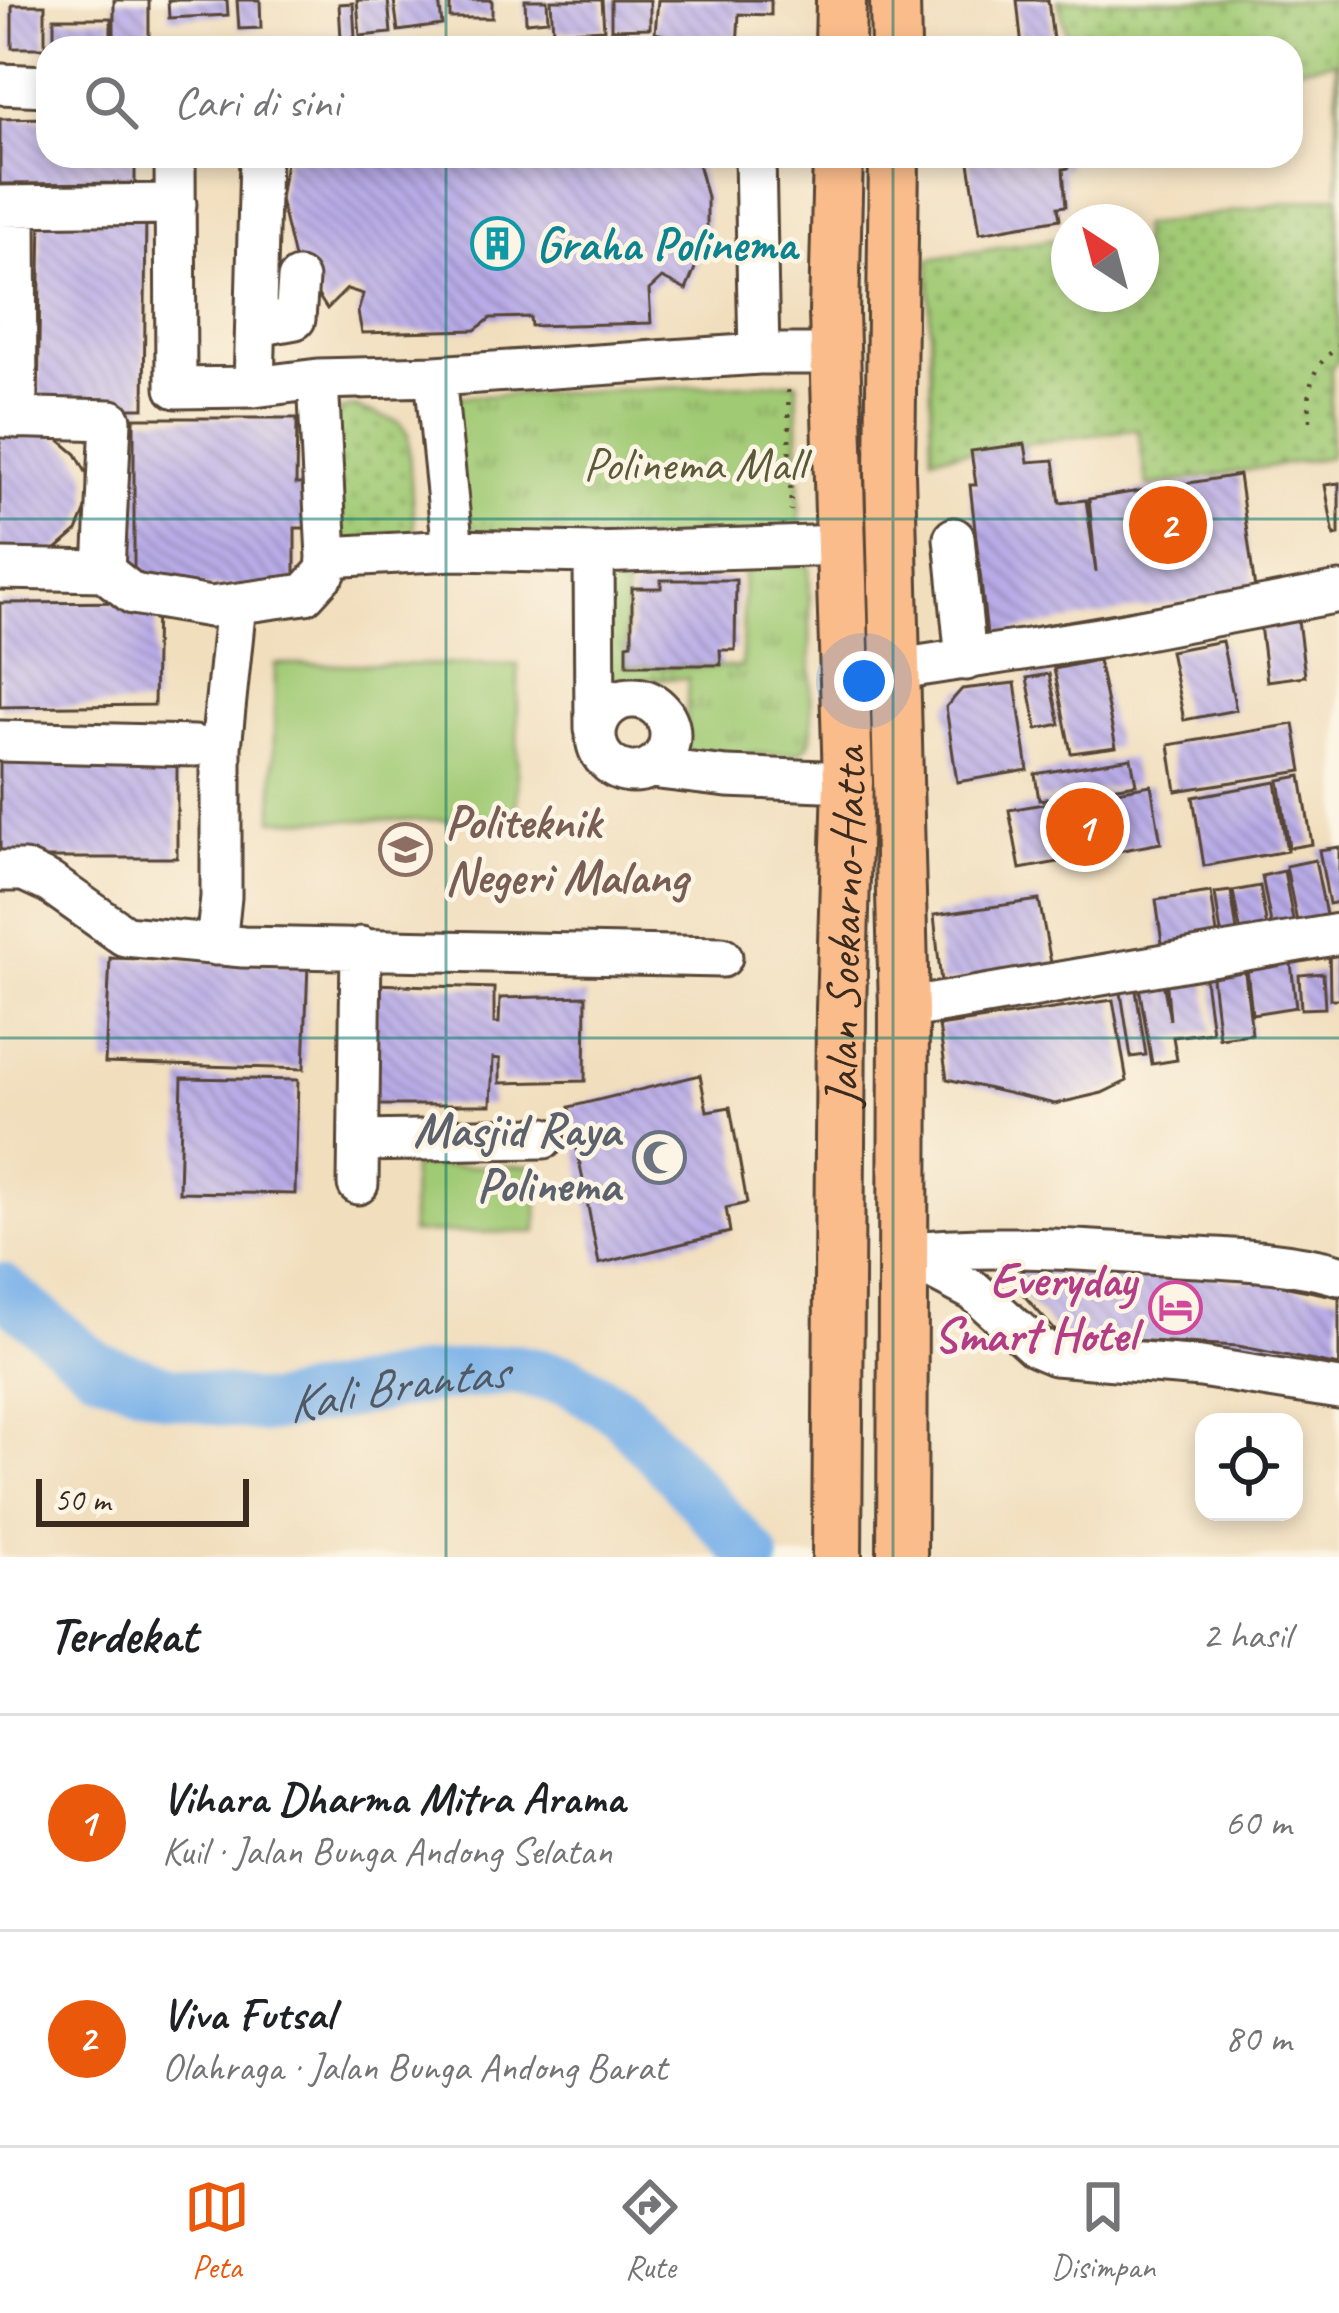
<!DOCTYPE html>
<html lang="id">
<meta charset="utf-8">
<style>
body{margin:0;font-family:Caveat,sans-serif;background:#f2f2f2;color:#202124}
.controls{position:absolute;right:36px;bottom:36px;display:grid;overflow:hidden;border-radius:24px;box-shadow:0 6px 18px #0003}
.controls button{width:108px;height:108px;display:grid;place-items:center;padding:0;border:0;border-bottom:3px solid #e0e0e0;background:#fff;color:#202124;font:60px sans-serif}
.compass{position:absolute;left:1051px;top:204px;width:108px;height:108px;border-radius:50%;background:#fff;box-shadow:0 6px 18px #0003;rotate:324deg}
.scale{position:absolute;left:36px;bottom:30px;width:213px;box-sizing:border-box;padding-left:12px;border:6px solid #3b2a1e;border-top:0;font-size:33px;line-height:42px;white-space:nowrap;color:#3b2a1e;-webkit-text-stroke:9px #fcf5e5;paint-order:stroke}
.you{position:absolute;left:864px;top:681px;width:42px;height:42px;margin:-30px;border:9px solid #fff;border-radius:50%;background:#1a73e8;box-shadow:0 0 0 18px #1a73e833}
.badge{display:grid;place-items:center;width:78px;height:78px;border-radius:50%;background:#ea580c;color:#fff;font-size:39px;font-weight:700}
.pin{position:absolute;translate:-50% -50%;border:6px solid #fff;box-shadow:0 3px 12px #0006}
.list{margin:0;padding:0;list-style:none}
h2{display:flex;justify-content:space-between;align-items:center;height:156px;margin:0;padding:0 48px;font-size:51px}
h2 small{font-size:39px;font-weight:400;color:#757577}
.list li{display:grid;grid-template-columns:78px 1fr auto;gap:36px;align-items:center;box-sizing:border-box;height:216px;padding:0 48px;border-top:3px solid #e0e0e0}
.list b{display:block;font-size:45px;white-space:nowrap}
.list p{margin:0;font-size:39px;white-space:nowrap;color:#757577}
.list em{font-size:39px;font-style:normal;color:#757577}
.icon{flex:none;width:66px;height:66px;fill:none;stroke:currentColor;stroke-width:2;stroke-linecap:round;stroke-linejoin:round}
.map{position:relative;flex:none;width:1339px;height:1557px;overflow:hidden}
.search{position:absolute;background:#fff;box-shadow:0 6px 18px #0003;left:36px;right:36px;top:36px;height:132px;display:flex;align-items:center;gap:30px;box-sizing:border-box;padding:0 42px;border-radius:36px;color:#757577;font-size:45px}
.sheet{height:588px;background:#fff}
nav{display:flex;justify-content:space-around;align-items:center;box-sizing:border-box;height:168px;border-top:3px solid #e0e0e0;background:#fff;font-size:33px;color:#757577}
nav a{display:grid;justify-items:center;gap:6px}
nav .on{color:#ea580c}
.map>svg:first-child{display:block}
.grass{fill:url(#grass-dots);stroke:#6e7a4a;stroke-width:3}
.park{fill:url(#park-tufts);stroke:#6e7a4a;stroke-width:3}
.pitch{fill:#a1ca75;stroke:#6e7a4a;stroke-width:3}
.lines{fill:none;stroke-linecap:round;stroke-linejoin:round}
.river{stroke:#79b1e8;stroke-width:51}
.building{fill:url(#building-back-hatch)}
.minor-casing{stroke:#564536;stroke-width:45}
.major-casing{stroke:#564536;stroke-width:54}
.path{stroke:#564536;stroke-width:4.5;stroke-dasharray:3 9;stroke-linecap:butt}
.minor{stroke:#fff;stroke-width:39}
.major{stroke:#fabc8b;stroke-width:48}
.grid{fill:none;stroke:#0f766e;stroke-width:3;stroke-opacity:0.55}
.labels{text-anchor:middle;stroke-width:9;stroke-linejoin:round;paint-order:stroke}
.culture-label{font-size:48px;font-weight:bold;fill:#0d838f;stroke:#fcf5e5;text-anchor:start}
.park-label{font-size:48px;fill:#5a5a38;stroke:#fcf5e5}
.education-label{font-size:48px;font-weight:bold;fill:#785e54;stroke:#fcf5e5;text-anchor:start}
.street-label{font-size:48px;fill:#3b2a1e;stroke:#fcf5e5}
.worship-label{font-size:48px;font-weight:bold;fill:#5b616d;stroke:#fcf5e5;text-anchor:end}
.hotel-label{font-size:48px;font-weight:bold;fill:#b23c85;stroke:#fcf5e5;text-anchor:end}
.water-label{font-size:51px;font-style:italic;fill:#515965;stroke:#fcf5e5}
</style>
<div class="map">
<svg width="1339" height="1557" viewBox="0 0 1339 1557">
<defs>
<pattern id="grass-dots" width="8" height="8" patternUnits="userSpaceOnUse" patternTransform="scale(3)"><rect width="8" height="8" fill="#a1ca75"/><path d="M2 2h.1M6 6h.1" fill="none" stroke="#84a45f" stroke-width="1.8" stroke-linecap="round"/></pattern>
<pattern id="park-tufts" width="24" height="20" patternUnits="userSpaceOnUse" patternTransform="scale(3)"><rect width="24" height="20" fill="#a1ca75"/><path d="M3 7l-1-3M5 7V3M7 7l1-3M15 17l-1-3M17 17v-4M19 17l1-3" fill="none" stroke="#84a45f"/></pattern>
<pattern id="building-back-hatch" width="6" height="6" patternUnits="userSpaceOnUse" patternTransform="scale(3)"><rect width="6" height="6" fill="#b8abe7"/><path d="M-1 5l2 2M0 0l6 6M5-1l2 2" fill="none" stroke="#978bbb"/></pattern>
</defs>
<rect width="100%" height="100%" fill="#fcf5e5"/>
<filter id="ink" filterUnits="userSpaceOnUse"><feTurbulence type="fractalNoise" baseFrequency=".00833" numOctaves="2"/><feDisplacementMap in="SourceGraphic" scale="24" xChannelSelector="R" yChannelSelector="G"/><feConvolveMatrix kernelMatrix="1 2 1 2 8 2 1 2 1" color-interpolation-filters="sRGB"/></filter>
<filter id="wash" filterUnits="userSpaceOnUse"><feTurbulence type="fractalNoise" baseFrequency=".004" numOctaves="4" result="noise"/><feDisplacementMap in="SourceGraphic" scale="48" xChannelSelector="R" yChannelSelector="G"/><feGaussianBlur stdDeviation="2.7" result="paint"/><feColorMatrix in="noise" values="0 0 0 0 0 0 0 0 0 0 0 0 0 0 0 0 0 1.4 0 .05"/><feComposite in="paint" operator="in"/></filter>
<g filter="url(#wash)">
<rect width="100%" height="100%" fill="#f1debd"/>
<path class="grass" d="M 1058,0 L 1339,0 L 1339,191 L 1336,61 L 1291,69 L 1291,48 L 1071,48 Z
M 1339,195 L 1339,360 L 1331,368 L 1330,457 L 1147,486 L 1138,429 L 932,456 L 929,259 L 1069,237 L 1069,294 L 1141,294 L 1141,226 Z
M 354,407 L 399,422 L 408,435 L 414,529 L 410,539 L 342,547 L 329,419 L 340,410 Z"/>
<path class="park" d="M 797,382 L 800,535 L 439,546 L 437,398 Z
M 809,564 L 812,736 L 807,747 L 796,754 L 685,754 L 688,678 L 579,681 L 579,572 L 626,571 L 626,667 L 742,667 L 744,566 Z"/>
<path class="pitch" d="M 275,664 L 518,665 L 517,820 L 273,820 Z
M 412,1166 L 538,1166 L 537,1232 L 411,1233 Z"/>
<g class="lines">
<path class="river" id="s1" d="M 0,1288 L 96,1367 L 170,1392 L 267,1408 L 429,1378 L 513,1369 L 568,1380 L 621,1412 L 754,1557"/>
</g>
<g id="blocks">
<path class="building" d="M 114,0 L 149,0 L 149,39 L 114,40 Z
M 168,0 L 227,0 L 228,15 L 169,18 Z
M 237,0 L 260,0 L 261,28 L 239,29 Z
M 357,0 L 388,0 L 391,33 L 360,36 Z
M 394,0 L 439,0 L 442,25 L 398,31 Z
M 450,0 L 492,0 L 492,18 L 450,18 Z
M 525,0 L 547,0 L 548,20 L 526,22 Z
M 551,0 L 602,0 L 604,29 L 553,32 Z
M 611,0 L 650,0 L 650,28 L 611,29 Z
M 658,0 L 771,0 L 771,15 L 739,14 L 737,48 L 723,48 L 655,33 Z
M 1017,0 L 1048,0 L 1054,48 L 1022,48 Z
M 353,3 L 355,37 L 341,38 L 339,4 Z
M 12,5 L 45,5 L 45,48 L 12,48 Z
M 54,18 L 111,18 L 111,44 L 54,44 Z
M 48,118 L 48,156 L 135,156 L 135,183 L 0,184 L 0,119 Z
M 287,156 L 696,156 L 707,197 L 707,239 L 686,290 L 662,278 L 649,290 L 651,323 L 531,326 L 530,317 L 491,318 L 475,330 L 362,333 L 358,312 L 363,294 L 347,289 L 327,309 L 294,258 L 280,199 Z
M 968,156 L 1066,156 L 1068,168 L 1063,169 L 1066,206 L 1058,207 L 1060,219 L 980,233 Z
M 41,212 L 146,212 L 144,408 L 38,408 Z
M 134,418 L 297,418 L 296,484 L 319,484 L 319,528 L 295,528 L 295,587 L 134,587 Z
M 0,425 L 44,427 L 76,454 L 87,474 L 88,505 L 77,531 L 47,557 L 0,558 Z
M 1025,444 L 1028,462 L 1054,460 L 1060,503 L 1086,500 L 1096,572 L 1089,499 L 1239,475 L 1255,589 L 987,635 L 970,485 L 976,485 L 971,451 Z
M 1339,483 L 1339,535 L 1334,536 L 1325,485 Z
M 661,580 L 736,580 L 735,650 L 720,650 L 721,665 L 627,665 L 627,644 L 632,643 L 632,588 L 661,588 Z
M 156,602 L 154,705 L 0,707 L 0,603 Z
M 1298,620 L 1305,676 L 1267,681 L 1260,625 Z
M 1222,641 L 1236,710 L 1184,720 L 1170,651 Z
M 1098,660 L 1116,747 L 1071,753 L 1054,669 Z
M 1049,674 L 1060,724 L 1037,729 L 1027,678 Z
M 1015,683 L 1028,770 L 957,782 L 946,707 L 962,689 Z
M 1294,724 L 1302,771 L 1176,791 L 1169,745 Z
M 0,755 L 177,755 L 177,858 L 0,858 Z
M 1131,758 L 1136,784 L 1039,800 L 1035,774 Z
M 1301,776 L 1312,844 L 1289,848 L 1279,780 Z
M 1276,782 L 1287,851 L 1204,866 L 1193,797 Z
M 1151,785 L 1161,843 L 1020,869 L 1009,810 Z
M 1339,847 L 1339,902 L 1329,904 L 1319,850 Z
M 1315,860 L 1327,920 L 1298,927 L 1286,866 Z
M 1284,871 L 1295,931 L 1273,935 L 1262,876 Z
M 1260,886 L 1269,940 L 1243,945 L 1233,891 Z
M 1231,891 L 1239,945 L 1223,947 L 1215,893 Z
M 1211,892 L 1218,941 L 1163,950 L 1156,900 Z
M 1039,900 L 1052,968 L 941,983 L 934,915 Z
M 1329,944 L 1339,944 L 1339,999 L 1330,999 Z
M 1290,954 L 1296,1007 L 1252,1014 L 1246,960 Z
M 110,958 L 308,964 L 304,1069 L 105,1063 Z
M 1244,964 L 1252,1034 L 1219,1038 L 1211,969 Z
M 1204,972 L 1212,1032 L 1173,1037 L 1177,1060 L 1152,1064 L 1138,980 L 1162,976 L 1170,1020 L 1166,976 Z
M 1323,973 L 1325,1008 L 1301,1009 L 1299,975 Z
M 372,984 L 494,988 L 494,1023 L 499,1023 L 500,998 L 586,996 L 585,1081 L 500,1083 L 500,1059 L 493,1058 L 491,1105 L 367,1105 Z
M 1135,984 L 1146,1055 L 1131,1057 L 1120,986 Z
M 1113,1000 L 1127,1081 L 1102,1093 L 1055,1104 L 947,1079 L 939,1026 Z
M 700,1075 L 707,1111 L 730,1107 L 747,1203 L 726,1208 L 730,1232 L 599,1264 L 569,1107 Z
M 182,1078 L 298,1080 L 295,1194 L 179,1192 Z
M 1042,1254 L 1254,1282 L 1257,1268 L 1284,1269 L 1283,1286 L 1339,1297 L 1339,1366 L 1238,1346 L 1078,1337 L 1068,1345 L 1011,1281 Z"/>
</g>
</g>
<g filter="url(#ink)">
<use href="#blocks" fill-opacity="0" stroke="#564536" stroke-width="3"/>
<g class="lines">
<defs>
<path id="minor" d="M 0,84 L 48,86
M 175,156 L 176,388 L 254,387 L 318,379
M 755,156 L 759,354
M 0,206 L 176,204
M 16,206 L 17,418
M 257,326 L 295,319 L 298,279
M 435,376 L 759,354 L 834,354
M 254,387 L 260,156
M 0,417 L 111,420 L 104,571 L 0,569
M 954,538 L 966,660
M 594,553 L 595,729
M 327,557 L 318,379 L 435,376 L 453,550
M 104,571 L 133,594 L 210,607 L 305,594 L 326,571 L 327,557 L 453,550 L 594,553 L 842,545
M 893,670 L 1099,638 L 1339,592
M596 735a37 37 0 1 1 74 0a37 37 0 1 1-74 0Z
M 0,741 L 195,746
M 650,768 L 727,777 L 848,782
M 0,871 L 24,871 L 50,883 L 125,936 L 243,947 L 722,957
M 216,945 L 221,897 L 221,747 L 236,604
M 904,1009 L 1339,934
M 359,1141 L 544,1138
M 358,1184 L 361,947
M 901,1253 L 974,1291 L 1036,1347 L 1055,1355 L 1201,1367 L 1339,1389
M 901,1253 C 989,1243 1075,1250 1163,1255 C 1222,1259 1282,1259 1339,1275"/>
<g id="major">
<path d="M 895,0 L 896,48"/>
<path d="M 840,48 L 841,0"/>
<path d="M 894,156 L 890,472 L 904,1009 L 902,1557"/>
<path id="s2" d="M 837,1557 L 841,1008 L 848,782 L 834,312 L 838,156"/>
</g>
</defs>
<use href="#minor" class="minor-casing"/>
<use href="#major" class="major-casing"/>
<path class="path" d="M 788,390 L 791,511
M 1310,421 C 1308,385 1309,369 1339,346"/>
<use href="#minor" class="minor"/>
<use href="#major" class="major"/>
</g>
</g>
<path class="grid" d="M 446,0 L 446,48M 893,0 L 893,48M 446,156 L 446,1557M 893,156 L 893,1557M 0,519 L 1339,519M 0,1038 L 1339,1038"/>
<defs>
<symbol id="building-ring" viewBox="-11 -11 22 22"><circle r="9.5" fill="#fcf5e5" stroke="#0f9aa8" stroke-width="1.5"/><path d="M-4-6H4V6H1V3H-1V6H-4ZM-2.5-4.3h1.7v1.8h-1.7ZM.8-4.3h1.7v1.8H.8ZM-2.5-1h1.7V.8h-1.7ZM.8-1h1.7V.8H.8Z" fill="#0f9aa8"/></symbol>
<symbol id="university-ring" viewBox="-11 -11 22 22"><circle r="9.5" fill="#fcf5e5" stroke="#8d6e63" stroke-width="1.5"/><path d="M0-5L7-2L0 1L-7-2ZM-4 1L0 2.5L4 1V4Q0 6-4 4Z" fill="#8d6e63"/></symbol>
<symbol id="mosque-ring" viewBox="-11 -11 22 22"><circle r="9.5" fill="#fcf5e5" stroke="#6b7280" stroke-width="1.5"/><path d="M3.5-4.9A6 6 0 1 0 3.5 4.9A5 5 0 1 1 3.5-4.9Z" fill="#6b7280"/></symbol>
<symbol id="hotel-ring" viewBox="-11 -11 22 22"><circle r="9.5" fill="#fcf5e5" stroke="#d1479c" stroke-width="1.5"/><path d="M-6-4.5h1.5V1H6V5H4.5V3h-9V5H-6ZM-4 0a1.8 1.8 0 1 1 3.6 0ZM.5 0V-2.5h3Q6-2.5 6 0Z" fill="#d1479c"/></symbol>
</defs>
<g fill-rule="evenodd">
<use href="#building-ring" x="468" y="214" width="59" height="59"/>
<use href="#university-ring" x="376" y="820" width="59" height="59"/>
<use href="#mosque-ring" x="630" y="1128" width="59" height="59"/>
<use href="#hotel-ring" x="1146" y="1278" width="59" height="59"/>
</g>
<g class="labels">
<g class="culture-label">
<text x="536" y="260">Graha Polinema</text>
</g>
<g class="park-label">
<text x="694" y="480">Polinema Mall</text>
</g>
<g class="education-label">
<text x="445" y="838">Politeknik<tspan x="445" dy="55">Negeri Malang</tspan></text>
</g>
<g class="street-label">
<text dy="17" stroke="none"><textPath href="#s2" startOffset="630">Jalan Soekarno-Hatta</textPath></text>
</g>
<g class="worship-label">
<text x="620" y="1146">Masjid Raya<tspan x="620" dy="55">Polinema</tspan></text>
</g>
<g class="hotel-label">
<text x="1136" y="1296">Everyday<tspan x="1136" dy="55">Smart Hotel</tspan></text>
</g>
<g class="water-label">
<text dy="18" stroke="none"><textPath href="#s1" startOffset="432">Kali Brantas</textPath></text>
</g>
</g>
</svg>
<div class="controls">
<button><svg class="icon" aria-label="locate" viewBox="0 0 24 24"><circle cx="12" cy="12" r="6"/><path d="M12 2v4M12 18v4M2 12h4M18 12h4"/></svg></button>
</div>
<svg class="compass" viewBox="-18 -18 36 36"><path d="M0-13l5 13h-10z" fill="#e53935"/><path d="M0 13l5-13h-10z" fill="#757577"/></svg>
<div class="scale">50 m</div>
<div class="you"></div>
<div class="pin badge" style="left:1085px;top:827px">1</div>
<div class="pin badge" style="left:1168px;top:525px">2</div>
<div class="search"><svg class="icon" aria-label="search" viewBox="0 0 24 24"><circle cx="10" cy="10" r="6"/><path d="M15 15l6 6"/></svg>Cari di sini</div>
</div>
<section class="sheet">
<h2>Terdekat<small>2 hasil</small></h2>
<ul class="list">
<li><span class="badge">1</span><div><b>Vihara Dharma Mitra Arama</b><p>Kuil · Jalan Bunga Andong Selatan</p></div><em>60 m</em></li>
<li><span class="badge">2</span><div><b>Viva Futsal</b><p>Olahraga · Jalan Bunga Andong Barat</p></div><em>80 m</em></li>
</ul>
</section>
<nav>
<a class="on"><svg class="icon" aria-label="map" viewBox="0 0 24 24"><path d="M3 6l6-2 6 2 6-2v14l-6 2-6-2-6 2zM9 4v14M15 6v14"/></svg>Peta</a>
<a><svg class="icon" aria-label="directions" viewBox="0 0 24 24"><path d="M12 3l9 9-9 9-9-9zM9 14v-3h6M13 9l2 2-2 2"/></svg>Rute</a>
<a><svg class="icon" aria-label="saved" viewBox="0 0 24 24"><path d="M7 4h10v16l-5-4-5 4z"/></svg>Disimpan</a>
</nav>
